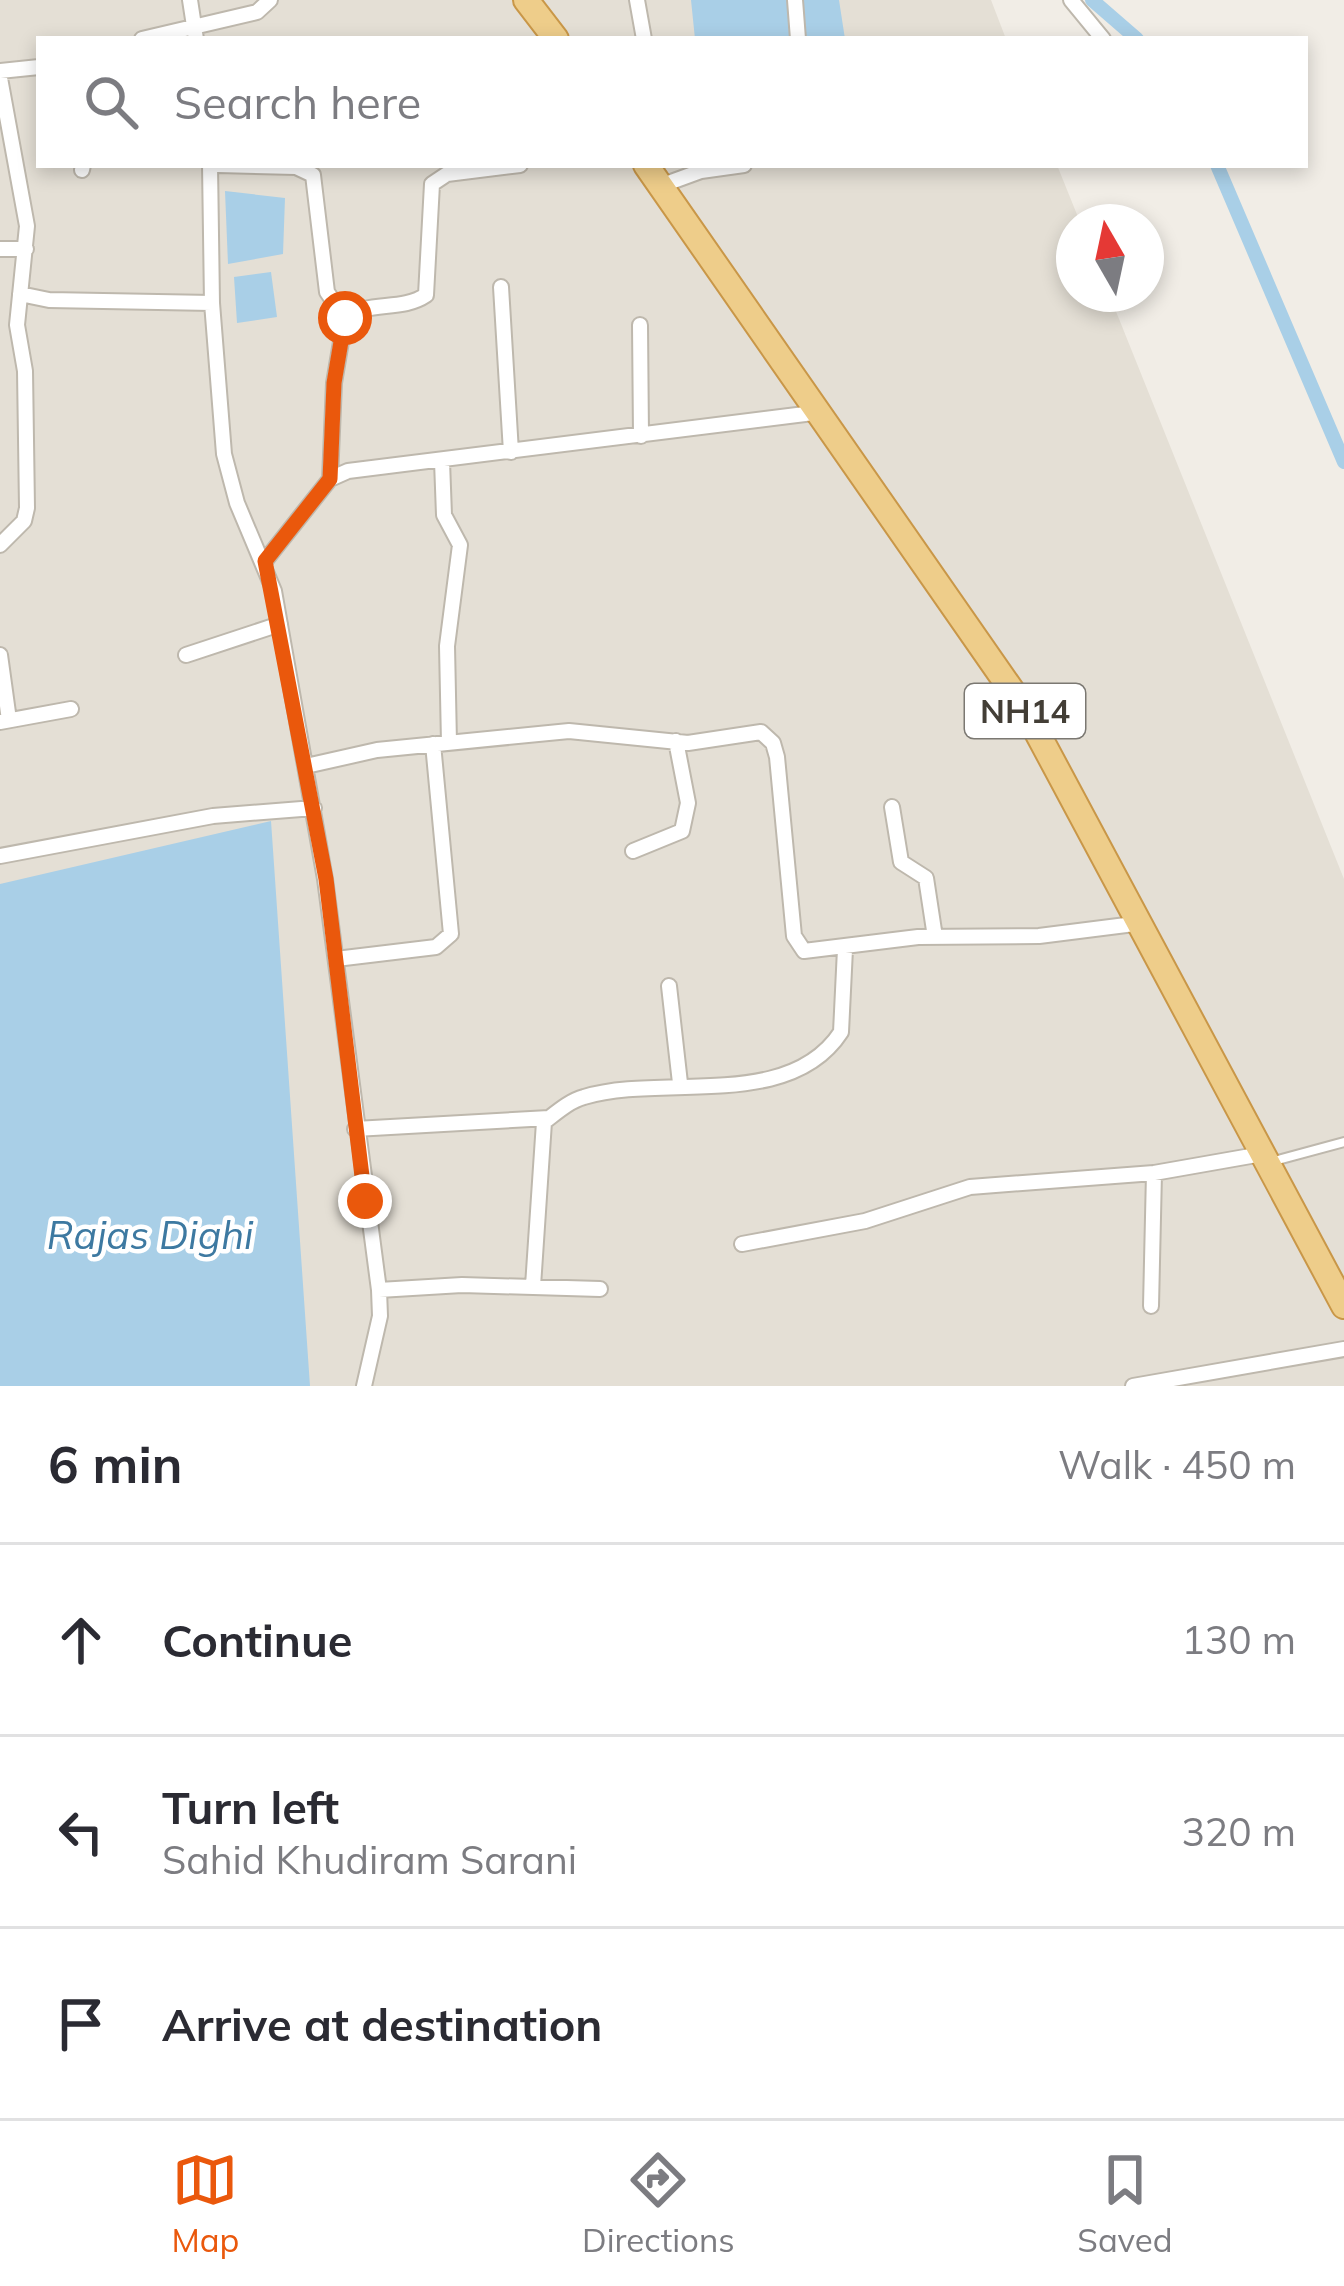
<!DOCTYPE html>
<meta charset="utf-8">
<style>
body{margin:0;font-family:Mulish,sans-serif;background:#f2f2f3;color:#2b2b33}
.compass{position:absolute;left:1056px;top:204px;width:108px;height:108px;border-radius:50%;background:#fff;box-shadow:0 6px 18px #0003;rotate:351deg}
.stop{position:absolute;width:36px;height:36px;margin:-27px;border:9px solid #ea580c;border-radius:50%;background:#fff}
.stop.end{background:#ea580c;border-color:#fff;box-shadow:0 3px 12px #0008}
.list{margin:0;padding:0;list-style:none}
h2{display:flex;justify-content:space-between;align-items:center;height:156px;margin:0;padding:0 48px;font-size:51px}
h2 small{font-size:39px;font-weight:400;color:#7c7c81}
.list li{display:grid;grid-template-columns:78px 1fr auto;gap:36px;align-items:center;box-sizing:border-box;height:192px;padding:0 48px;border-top:3px solid #e1e1e2}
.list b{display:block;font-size:45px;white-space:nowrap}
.list p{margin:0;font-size:39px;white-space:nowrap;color:#7c7c81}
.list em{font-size:39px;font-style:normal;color:#7c7c81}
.icon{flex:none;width:66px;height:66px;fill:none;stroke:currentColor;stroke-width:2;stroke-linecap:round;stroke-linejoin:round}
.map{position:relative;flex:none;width:1344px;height:1386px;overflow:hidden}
.search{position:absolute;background:#fff;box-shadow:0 6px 18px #0003;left:36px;right:36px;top:36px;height:132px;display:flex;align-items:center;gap:30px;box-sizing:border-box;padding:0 42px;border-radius:0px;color:#7c7c81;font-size:45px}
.sheet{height:732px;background:#fff}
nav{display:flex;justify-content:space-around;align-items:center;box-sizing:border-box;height:168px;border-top:3px solid #e1e1e2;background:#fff;font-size:33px;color:#7c7c81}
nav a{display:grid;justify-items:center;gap:6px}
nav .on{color:#ea580c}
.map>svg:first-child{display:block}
.residential{fill:#e4dfd5}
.water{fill:#a9cfe7}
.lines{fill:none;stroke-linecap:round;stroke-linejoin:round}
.canal{stroke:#a9cfe7;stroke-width:14}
.service-casing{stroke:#beb8ad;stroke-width:12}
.minor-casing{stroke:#beb8ad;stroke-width:18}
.trunk-casing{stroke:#c99748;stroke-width:28}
.service{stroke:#fff;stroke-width:8}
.minor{stroke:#fff;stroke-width:14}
.trunk{stroke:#eecd8a;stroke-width:24}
.route{stroke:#ea580c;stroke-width:15}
.labels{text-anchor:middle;stroke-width:9;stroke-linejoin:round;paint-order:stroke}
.shield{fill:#fff;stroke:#7b7872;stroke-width:3}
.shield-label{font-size:33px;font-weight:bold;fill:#433e36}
.water-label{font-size:39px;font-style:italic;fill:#3d79a1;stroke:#fff}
</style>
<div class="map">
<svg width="1344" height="1386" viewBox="0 0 1344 1386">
<rect width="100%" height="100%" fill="#f1ede6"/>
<path class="residential" d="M 0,0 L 991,0 L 1006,39 L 39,39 L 39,165 L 1057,165 L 1080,222 L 1074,222 L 1074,294 L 1109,294 L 1344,879 L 1344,1386 L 0,1386 Z"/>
<path class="water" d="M 691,0 L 839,0 L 845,39 L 695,39 Z
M 225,191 L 285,198 L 283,254 L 228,264 Z
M 271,272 L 277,317 L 237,323 L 234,277 Z
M 271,821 L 310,1386 L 0,1386 L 0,884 Z"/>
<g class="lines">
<path class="canal" d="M 1092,0 L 1137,39
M 1217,165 L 1344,462"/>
<defs>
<path id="service" d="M 1274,1161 L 1344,1142"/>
<path id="minor" d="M 190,0 L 196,39
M 637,0 L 644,39
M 795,0 L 798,39
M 1071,0 L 1103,39
M 142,39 L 257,12 L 270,0
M 0,71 L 39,67
M 0,78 L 27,226 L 17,325 L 25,371 L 27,508 L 24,521 L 0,545
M 210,165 L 212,303 L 224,454 L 237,503 L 274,591 L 325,879 L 379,1290 L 380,1316 L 364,1386
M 218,165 L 296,167 L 313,175 L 327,292 L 345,318
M 82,170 L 83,165
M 660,186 L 701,171 L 744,165
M 0,249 L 26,249
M 501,287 L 511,452
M 20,294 L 49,300 L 212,303
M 640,325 L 641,436
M 442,461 L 444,515 L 460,545 L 447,646 L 449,743
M 330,479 L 334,383 L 345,318 C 368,300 401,312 426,295 L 432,184 L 447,174 L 520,165
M 265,561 L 330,479 L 348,471 L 821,412
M 0,655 L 9,720
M 186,655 L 280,624
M 0,722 L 71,709
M 306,766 L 377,750 L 569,731 L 688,743 L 761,732 L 773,743 L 777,757 L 794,936 L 804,951 L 918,937 L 1039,936 L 1142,923
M 892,807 L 901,862 L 926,878 L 935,937
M 633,851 L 682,831 L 688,803 L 676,741
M 0,856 L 213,816 L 314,808
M 336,959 L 436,947 L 451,934 L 433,744
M 669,986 L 680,1083
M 355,1129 L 549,1118
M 742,1244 L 865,1221 L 970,1187 L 1154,1173 L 1262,1154
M 533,1286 L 544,1122 C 556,1113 569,1101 584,1097 C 661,1073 789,1112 841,1032 L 845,949
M 379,1290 L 462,1285 L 600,1289
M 1151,1306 L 1154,1173
M 1133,1386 L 1344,1349"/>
<path id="trunk" d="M 526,0 L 556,39
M 646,165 L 1024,708 L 1344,1306"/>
</defs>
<use href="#service" class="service-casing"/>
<use href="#minor" class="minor-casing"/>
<use href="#trunk" class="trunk-casing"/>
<use href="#service" class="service"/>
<use href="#minor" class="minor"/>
<use href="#trunk" class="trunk"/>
</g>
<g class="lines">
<path class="route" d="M 345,318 L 334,383 L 330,479 L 265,561 L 326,879 L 365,1201"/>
</g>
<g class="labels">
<rect class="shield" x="965" y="684" width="120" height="54" rx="9"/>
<g class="shield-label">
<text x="1025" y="723">NH14</text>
</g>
<g class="water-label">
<text x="150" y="1249">Rajas Dighi</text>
</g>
</g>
</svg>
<svg class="compass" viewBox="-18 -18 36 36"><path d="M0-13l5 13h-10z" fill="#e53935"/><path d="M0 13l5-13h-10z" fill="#7c7c81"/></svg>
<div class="stop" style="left:345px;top:318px"></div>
<div class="stop end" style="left:365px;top:1201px"></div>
<div class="search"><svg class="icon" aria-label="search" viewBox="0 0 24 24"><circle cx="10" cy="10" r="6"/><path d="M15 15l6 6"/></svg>Search here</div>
</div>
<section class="sheet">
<h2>6 min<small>Walk · 450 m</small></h2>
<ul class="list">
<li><svg class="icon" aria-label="ahead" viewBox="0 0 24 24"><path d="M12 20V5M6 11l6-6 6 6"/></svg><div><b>Continue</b></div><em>130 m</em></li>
<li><svg class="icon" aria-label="left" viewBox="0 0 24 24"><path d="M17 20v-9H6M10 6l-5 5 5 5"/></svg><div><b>Turn left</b><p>Sahid Khudiram Sarani</p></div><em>320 m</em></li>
<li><svg class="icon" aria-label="arrive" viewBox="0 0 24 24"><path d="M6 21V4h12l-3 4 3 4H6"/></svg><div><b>Arrive at destination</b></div></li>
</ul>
</section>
<nav>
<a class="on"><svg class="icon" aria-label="map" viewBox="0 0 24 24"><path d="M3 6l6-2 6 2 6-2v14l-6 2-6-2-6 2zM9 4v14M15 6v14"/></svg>Map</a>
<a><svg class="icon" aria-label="directions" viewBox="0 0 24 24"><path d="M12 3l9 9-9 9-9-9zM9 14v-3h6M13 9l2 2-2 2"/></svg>Directions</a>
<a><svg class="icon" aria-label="saved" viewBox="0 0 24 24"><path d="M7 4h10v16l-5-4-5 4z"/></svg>Saved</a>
</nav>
